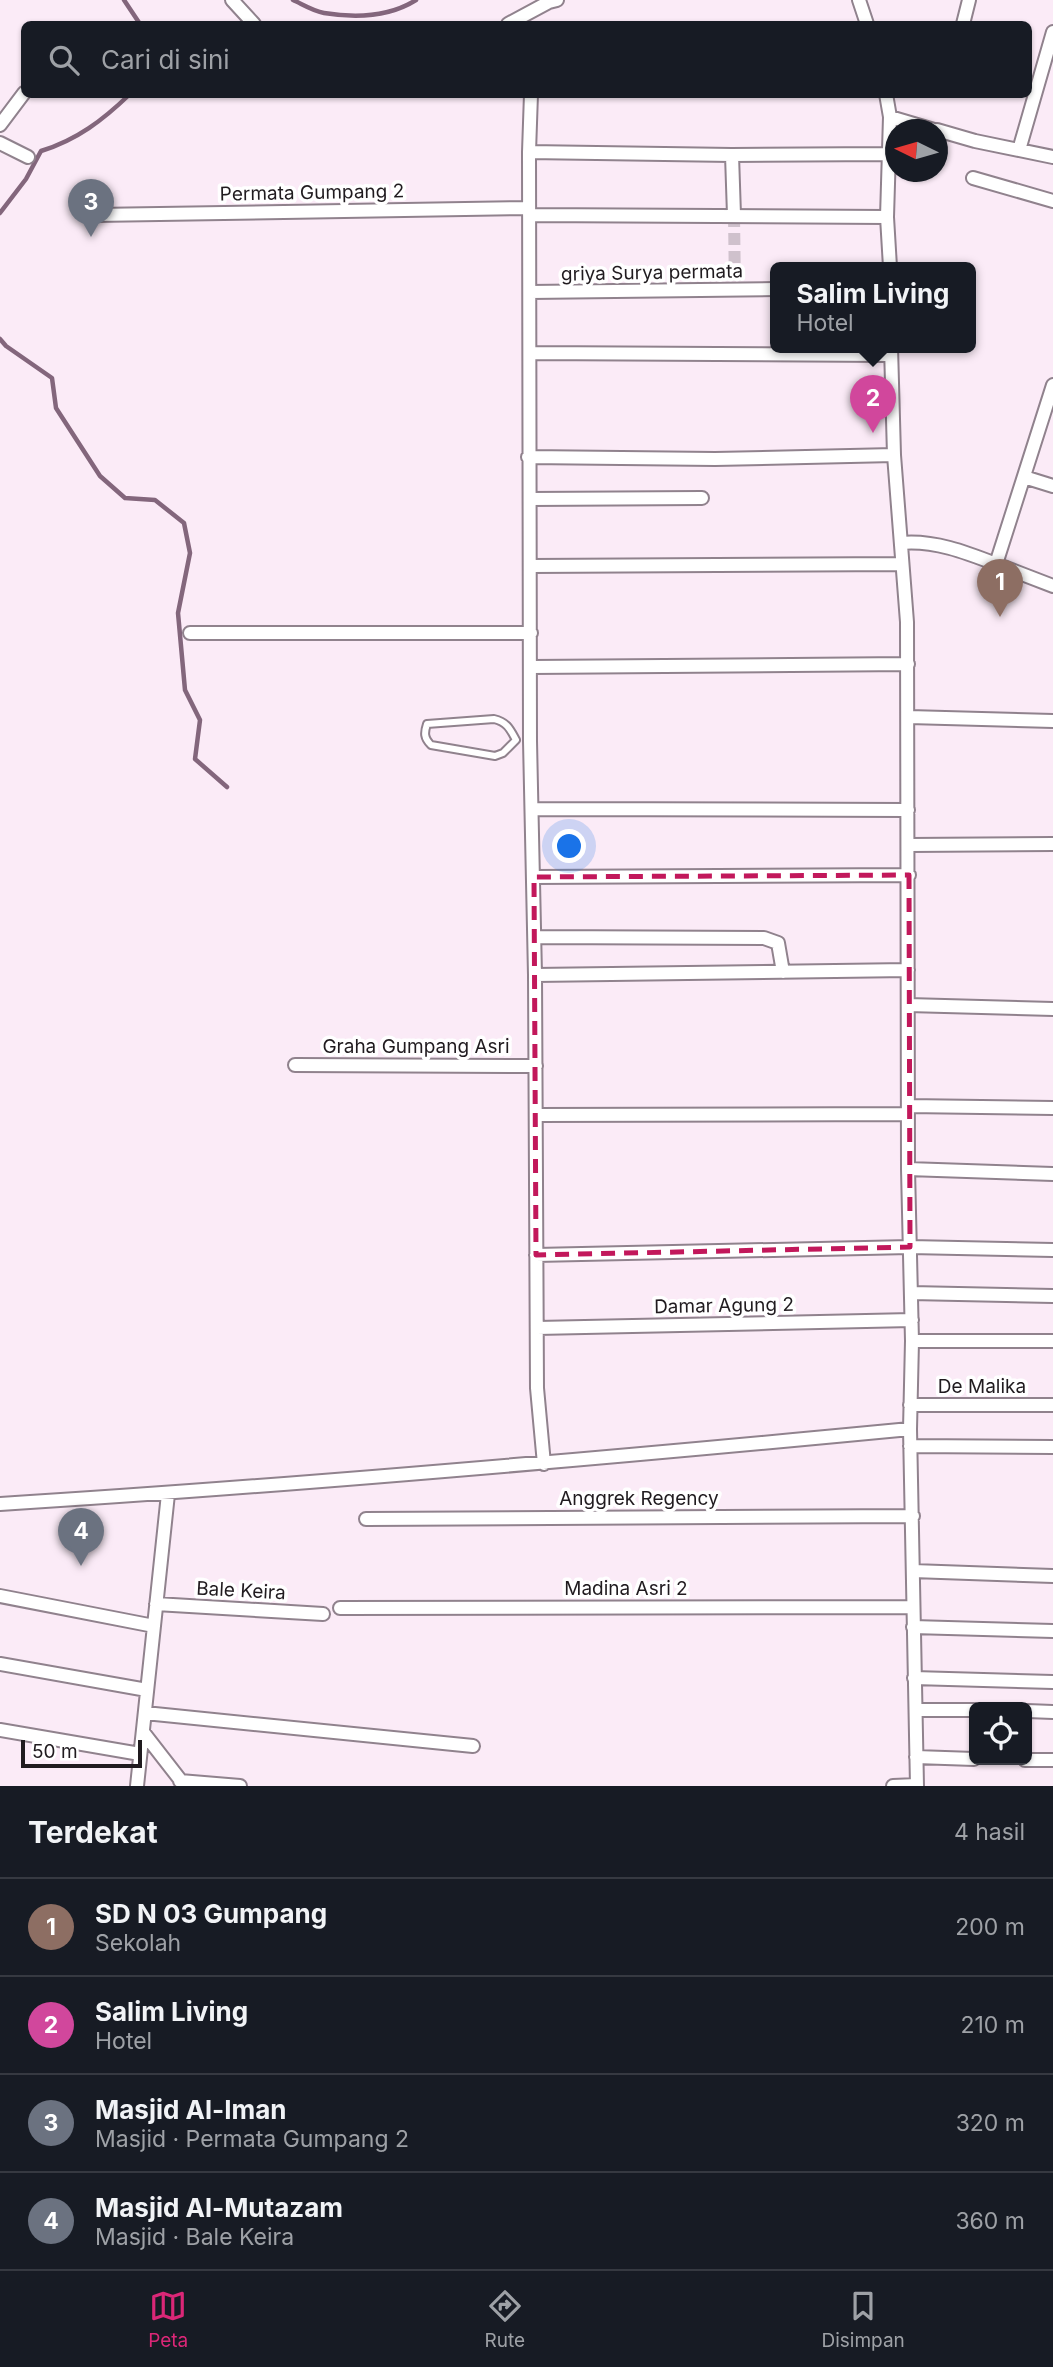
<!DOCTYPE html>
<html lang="id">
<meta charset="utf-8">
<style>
body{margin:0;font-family:Inter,sans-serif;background:#242831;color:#f1f3f6}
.controls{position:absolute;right:21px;bottom:21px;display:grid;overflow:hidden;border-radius:10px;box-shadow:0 2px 5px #0004}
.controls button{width:63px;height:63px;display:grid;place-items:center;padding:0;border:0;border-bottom:2px solid #363941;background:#171b24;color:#f1f3f6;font:35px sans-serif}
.compass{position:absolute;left:885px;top:119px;width:63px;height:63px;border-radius:50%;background:#171b24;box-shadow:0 2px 5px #0004;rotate:275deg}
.scale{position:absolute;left:21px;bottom:18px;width:121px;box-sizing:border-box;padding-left:7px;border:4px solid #201b1f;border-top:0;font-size:19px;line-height:24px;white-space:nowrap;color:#201b1f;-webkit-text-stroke:5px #fff;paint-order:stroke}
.you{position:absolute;left:570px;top:847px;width:24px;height:24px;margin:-18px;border:5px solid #fff;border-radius:50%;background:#1a73e8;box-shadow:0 0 0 10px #1a73e833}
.badge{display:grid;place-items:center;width:46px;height:46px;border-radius:50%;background:#db2777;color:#fff;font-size:23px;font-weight:700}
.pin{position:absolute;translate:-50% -58px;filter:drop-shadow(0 2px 4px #0008)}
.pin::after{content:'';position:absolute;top:37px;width:24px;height:21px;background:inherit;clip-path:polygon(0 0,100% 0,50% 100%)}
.popup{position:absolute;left:770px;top:262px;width:206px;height:91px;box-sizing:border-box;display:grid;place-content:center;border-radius:10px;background:#171b24;filter:drop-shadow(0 2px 5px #0005);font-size:23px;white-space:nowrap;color:#9ea1a6}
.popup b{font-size:26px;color:#f1f3f6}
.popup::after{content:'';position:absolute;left:50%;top:100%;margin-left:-14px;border:14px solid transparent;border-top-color:#171b24}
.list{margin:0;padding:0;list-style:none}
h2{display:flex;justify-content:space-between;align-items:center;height:91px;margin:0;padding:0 28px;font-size:30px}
h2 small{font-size:23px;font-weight:400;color:#9ea1a6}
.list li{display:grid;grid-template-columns:46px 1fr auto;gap:21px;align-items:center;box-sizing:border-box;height:98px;padding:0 28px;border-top:2px solid #363941}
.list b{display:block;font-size:26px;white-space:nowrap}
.list p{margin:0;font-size:23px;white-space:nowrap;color:#9ea1a6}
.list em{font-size:23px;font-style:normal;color:#9ea1a6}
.icon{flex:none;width:38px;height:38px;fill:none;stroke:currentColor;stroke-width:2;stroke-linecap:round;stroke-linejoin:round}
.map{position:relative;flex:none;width:1053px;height:1786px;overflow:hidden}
.search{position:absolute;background:#171b24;box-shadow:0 2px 5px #0004;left:21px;right:21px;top:21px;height:77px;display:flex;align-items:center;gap:18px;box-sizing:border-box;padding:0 24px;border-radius:10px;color:#9ea1a6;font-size:26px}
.sheet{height:483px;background:#171b24}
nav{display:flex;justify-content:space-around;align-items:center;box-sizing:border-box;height:98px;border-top:2px solid #363941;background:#171b24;font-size:19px;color:#9ea1a6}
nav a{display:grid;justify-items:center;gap:4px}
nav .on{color:#db2777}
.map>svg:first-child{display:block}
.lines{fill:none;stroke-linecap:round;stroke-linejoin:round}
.stream{stroke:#83667c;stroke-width:4.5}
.street-tunnel{stroke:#cfc1cc;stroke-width:12;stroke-dasharray:12 6;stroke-linecap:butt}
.lane-casing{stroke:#90828d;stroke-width:10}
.street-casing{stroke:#90828d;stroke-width:16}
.lane{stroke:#fff;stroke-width:6}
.street{stroke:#fff;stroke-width:12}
.marked{fill:none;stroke:#c2185b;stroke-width:5;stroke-dasharray:14 9;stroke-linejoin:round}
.labels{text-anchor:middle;stroke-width:7;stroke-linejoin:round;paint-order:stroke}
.street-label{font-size:19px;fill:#201b1f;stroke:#fff}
</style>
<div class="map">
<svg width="1053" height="1786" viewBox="0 0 1053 1786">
<rect width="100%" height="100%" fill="#fbebf7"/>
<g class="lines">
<path class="stream" d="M 124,0 L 140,24
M 293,0 C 302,4 313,11 324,13 C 355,18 389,17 416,0
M 0,213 L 26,179 L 41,151 C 77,140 103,120 130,94
M 0,339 L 6,346 L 52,378 L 56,408 L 100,476 L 125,498 L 155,500 L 184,523 L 190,553 L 178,613 L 185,690 L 200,720 L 195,759 L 227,787"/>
<path class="street-tunnel" d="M 734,215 L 735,290"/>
<defs>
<path id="lane" d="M 494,719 C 507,722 510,729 516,740 L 503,753 L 495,756 L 431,745 C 424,738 424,733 427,724 Z"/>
<path id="street" d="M 232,0 L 254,24
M 859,0 L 867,24
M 508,24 L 549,2 L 557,0
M 963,24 L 969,0
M 531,94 L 529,152 L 530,741 L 535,975 L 537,1388 L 544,1464
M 886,94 L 890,117 L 887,217 L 890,267
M 890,117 L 934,130
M 0,125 L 24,93
M 937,130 L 975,141 L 1053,157
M 0,143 L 28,157
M 1019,150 L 1053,32
M 529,152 L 732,155
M 973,178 L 1053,201
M 95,215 L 529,208
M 529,215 L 887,217
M 734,215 L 732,155 L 887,154
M 530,292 L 775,289
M 530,353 L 890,355
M 528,457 L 715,459 L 894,455
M 1024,477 L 1053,486
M 530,499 L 702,498
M 901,543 C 934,540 965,552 996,564 L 1053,385
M 996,564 L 1053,586
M 530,566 L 902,564
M 190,633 L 531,633
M 531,667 L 908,664
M 909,717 L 1053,721
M 533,809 L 908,810
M 909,845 L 1053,844
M 534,877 L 909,875
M 535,937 L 764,938 L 778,943 L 783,972
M 535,975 L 908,970
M 908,1005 L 1053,1009
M 295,1065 L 536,1066
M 908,1106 L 1053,1108
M 536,1115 L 908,1114
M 908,1169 L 1053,1174
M 536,1255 L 910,1247 L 1053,1250
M 911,1293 L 1053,1296
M 537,1328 L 912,1320
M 912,1341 L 1053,1341
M 910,1405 L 1053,1405
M 910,1429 L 917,1786
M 910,1446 L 1053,1447
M 0,1504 C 304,1485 607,1458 910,1429 L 912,1341 L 908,1169 L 907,622 L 894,455 L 891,347
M 366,1519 L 913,1516
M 913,1571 L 1053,1576
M 0,1596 L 154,1626
M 156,1604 L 323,1614
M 340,1608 L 913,1607
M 913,1627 L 1053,1631
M 0,1664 L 147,1690
M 914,1678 L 1053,1682
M 916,1710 L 974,1710
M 1027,1711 L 1053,1712
M 145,1713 L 473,1746
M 0,1730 L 140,1754
M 143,1732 L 185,1786
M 916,1757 L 974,1759
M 1025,1760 L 1053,1760
M 180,1781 L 240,1786
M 137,1786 L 168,1494
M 893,1786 L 917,1785"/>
</defs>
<use href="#lane" class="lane-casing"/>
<use href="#street" class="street-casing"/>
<use href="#lane" class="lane"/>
<use href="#street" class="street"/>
</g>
<path class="marked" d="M 909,875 L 910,1247 L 536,1255 L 534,877 Z"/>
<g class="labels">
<g class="street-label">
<text transform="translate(312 192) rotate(-1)" y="7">Permata Gumpang 2</text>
<text transform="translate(652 272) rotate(-1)" y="7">griya Surya permata</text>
<text x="416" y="1053">Graha Gumpang Asri</text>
<text transform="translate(724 1305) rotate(-1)" y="7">Damar Agung 2</text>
<text x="982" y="1393">De Malika</text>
<text x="639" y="1505">Anggrek Regency</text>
<text x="626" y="1595">Madina Asri 2</text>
<text transform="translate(241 1590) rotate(3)" y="7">Bale Keira</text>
</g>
</g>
</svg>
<div class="controls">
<button><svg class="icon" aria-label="locate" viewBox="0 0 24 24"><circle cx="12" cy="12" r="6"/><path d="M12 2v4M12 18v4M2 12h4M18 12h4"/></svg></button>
</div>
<svg class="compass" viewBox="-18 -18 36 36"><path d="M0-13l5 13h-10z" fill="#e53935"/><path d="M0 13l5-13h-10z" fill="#9ea1a6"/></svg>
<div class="scale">50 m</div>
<div class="you"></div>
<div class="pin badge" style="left:1000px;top:617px;background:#8d6e63">1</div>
<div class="pin badge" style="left:873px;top:433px;background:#d1479c">2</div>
<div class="popup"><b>Salim Living</b>Hotel</div>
<div class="pin badge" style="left:91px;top:237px;background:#6b7280">3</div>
<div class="pin badge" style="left:81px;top:1566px;background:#6b7280">4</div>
<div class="search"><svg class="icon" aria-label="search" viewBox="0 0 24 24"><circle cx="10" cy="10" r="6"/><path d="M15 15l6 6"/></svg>Cari di sini</div>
</div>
<section class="sheet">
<h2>Terdekat<small>4 hasil</small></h2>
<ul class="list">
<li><span class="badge" style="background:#8d6e63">1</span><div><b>SD N 03 Gumpang</b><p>Sekolah</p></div><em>200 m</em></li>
<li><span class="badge" style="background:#d1479c">2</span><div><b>Salim Living</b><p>Hotel</p></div><em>210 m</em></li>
<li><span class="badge" style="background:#6b7280">3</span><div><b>Masjid Al-Iman</b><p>Masjid · Permata Gumpang 2</p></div><em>320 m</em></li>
<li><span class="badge" style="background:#6b7280">4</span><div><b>Masjid Al-Mutazam</b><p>Masjid · Bale Keira</p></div><em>360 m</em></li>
</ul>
</section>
<nav>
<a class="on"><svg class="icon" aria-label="map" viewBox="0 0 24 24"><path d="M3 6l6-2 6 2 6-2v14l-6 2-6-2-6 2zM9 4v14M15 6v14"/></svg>Peta</a>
<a><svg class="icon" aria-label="directions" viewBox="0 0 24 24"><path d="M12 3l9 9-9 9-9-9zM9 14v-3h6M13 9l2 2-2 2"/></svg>Rute</a>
<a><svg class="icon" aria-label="saved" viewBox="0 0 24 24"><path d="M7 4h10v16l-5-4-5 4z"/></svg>Disimpan</a>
</nav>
